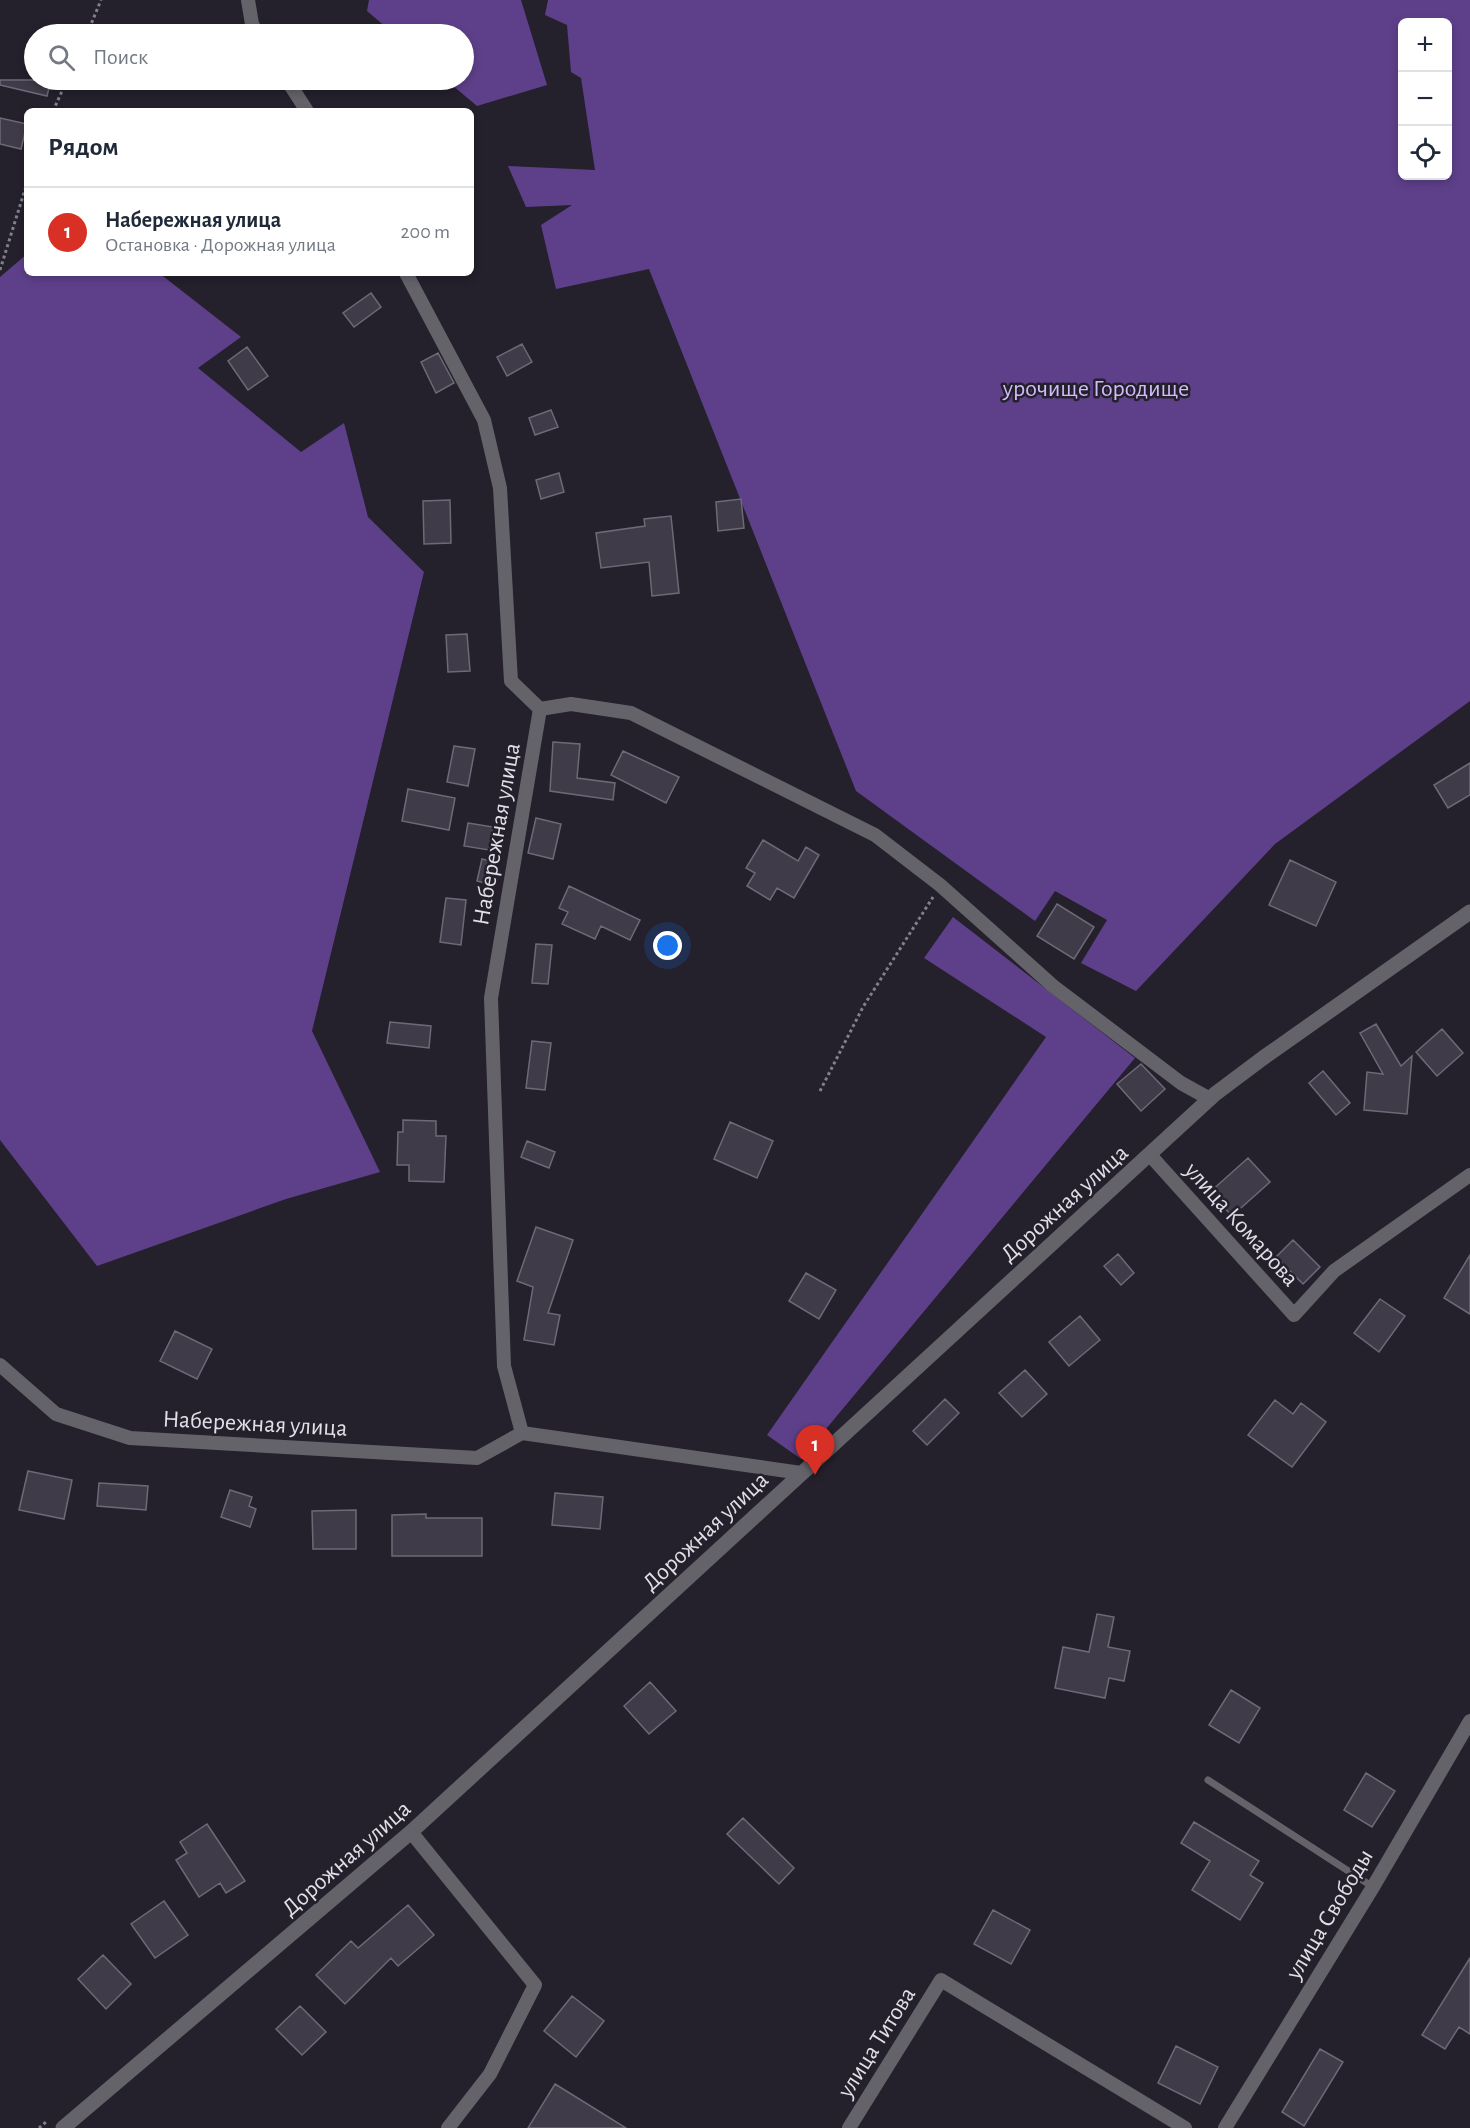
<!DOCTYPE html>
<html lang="ru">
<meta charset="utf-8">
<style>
body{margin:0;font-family:"Alegreya Sans",sans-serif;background:#f6f6f7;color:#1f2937}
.controls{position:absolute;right:18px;top:18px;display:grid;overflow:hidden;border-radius:9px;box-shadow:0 3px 9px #0003}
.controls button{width:54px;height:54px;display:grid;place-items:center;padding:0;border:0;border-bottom:2px solid #e0e1e3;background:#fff;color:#1f2937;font:30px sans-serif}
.you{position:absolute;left:668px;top:946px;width:21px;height:21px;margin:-15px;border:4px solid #fff;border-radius:50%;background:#1a73e8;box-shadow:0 0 0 9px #1a73e833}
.badge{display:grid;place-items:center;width:39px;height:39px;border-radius:50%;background:#d93025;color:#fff;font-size:20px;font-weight:700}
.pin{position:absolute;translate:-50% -50px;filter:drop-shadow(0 2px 3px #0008)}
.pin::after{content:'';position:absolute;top:32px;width:21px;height:18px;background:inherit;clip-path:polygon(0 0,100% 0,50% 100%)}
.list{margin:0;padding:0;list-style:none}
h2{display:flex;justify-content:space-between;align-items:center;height:78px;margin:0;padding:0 24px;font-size:26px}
h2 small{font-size:20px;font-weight:400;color:#747a83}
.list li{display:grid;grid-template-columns:39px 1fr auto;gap:18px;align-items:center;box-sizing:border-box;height:90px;padding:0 24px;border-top:2px solid #e0e1e3}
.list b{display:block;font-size:22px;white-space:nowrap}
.list p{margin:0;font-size:20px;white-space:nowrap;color:#747a83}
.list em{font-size:20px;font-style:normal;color:#747a83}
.icon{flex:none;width:33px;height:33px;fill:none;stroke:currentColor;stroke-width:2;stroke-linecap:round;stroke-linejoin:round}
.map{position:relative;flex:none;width:1470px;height:2128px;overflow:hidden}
.search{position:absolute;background:#fff;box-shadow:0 3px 9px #0003;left:24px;top:24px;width:450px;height:66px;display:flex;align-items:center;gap:15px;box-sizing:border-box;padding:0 21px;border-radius:33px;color:#747a83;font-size:22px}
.panel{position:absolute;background:#fff;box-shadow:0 3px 9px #0003;left:24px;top:108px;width:450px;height:168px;border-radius:9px}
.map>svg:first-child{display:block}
.forest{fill:#5e408a;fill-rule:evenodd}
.building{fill:#3f3b48;stroke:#6e6977;stroke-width:1.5}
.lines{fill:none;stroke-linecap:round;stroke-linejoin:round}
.path{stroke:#83808a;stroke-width:3;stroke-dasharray:3 3;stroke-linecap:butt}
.service{stroke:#65636a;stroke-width:7}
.minor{stroke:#65636a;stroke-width:14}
.tertiary{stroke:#65636a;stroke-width:15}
.labels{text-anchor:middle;stroke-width:5;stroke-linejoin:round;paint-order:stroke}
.park-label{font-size:24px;fill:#d1bbfa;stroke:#24202c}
.street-label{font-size:24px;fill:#e1dfe7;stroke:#24202c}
</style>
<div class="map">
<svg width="1470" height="2128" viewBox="0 0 1470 2128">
<rect width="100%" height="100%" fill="#24202c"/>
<path class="forest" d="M 369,0 L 521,0 L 547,85 L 477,106 L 446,80 L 464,80 L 464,34 L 394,34 L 367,11 Z
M 548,0 L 1470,0 L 1470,701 L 1275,844 L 1136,991 L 1081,963 L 1107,920 L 1055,891 L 1035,921 L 856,791 L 649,269 L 556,289 L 541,225 L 572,205 L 526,207 L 508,166 L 595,170 L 581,78 L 571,72 L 567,25 L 545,15 ZM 1402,22 L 1448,22 L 1448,176 L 1402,176 Z
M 27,254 L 27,273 L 159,273 L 241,337 L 198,368 L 301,452 L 344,423 L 368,517 L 424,572 L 312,1031 L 380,1172 L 286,1199 L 97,1266 L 0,1140 L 0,277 Z
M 953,917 L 1135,1058 L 801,1459 L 767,1435 L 1046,1037 L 924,958 Z"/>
<path class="building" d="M 0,80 L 51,80 L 47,96 L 0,85 Z
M 0,118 L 27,124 L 21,149 L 0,144 Z
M 371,293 L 381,307 L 354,327 L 343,313 Z
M 522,344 L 532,362 L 507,376 L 497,357 Z
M 247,347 L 268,376 L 248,390 L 228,361 Z
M 438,353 L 454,383 L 436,393 L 421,362 Z
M 551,410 L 558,427 L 535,435 L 529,418 Z
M 559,473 L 564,492 L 541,499 L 536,480 Z
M 741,499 L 744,528 L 718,531 L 716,502 Z
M 450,500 L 451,543 L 424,544 L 423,501 Z
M 671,516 L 679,593 L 652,596 L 649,562 L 601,568 L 596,533 L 645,526 L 644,519 Z
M 467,634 L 470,671 L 448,672 L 446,635 Z
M 553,742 L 580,744 L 577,778 L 615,783 L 613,800 L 550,791 Z
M 454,746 L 475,749 L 468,786 L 447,782 Z
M 623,751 L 679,777 L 666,803 L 611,775 Z
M 1470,763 L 1470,795 L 1448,808 L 1434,785 Z
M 408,789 L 455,798 L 449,830 L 402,821 Z
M 536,818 L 561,824 L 553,859 L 528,853 Z
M 468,823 L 493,827 L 489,850 L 464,846 Z
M 763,840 L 798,861 L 806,847 L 819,855 L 794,898 L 777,888 L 770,900 L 747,886 L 755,873 L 746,868 Z
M 482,859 L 498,863 L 493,885 L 477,881 Z
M 1290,860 L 1336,882 L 1316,926 L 1269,905 Z
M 569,886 L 640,920 L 630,940 L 601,926 L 595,939 L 562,924 L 568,912 L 559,908 Z
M 446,898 L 466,900 L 461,945 L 440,942 Z
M 1057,904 L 1094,927 L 1074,959 L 1037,936 Z
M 536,944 L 552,945 L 548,984 L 532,983 Z
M 390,1022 L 431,1026 L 429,1048 L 387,1043 Z
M 1376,1024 L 1401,1066 L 1412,1056 L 1407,1114 L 1364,1110 L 1367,1072 L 1383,1074 L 1360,1033 Z
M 1442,1029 L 1463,1053 L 1437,1076 L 1416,1052 Z
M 532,1041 L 551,1043 L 545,1090 L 526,1088 Z
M 1141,1064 L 1165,1089 L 1141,1111 L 1117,1084 Z
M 1323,1071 L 1350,1103 L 1336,1115 L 1309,1083 Z
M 403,1120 L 436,1121 L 436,1136 L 446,1136 L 444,1182 L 409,1181 L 409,1165 L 397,1165 L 398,1132 L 403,1132 Z
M 730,1122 L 773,1141 L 757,1178 L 714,1159 Z
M 527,1141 L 555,1152 L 549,1168 L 521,1157 Z
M 1248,1158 L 1270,1182 L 1232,1216 L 1210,1192 Z
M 536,1227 L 573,1240 L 548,1313 L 560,1315 L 554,1345 L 524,1340 L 533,1287 L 517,1281 Z
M 1293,1240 L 1320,1267 L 1303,1284 L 1276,1257 Z
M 1118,1254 L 1134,1273 L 1121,1285 L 1104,1266 Z
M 1470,1255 L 1470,1314 L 1444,1298 Z
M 806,1273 L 836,1290 L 819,1319 L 789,1301 Z
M 1380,1299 L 1405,1316 L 1379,1352 L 1354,1333 Z
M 1080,1316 L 1100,1340 L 1069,1366 L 1049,1342 Z
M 175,1331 L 212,1349 L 197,1379 L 160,1361 Z
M 1025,1370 L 1047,1394 L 1022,1417 L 999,1393 Z
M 945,1399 L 959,1413 L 927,1445 L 913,1431 Z
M 1275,1400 L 1293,1414 L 1301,1403 L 1326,1422 L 1292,1467 L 1248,1435 Z
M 28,1471 L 72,1480 L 64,1519 L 19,1510 Z
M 99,1483 L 148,1486 L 146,1510 L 97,1506 Z
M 230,1490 L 252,1497 L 249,1506 L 256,1509 L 250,1527 L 221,1517 Z
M 555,1493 L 603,1497 L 600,1529 L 552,1525 Z
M 356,1510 L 356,1549 L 313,1549 L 312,1511 Z
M 426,1514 L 426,1518 L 482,1518 L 482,1556 L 392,1556 L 392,1515 Z
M 1097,1614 L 1114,1617 L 1108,1647 L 1130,1651 L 1124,1681 L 1109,1678 L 1105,1698 L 1055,1688 L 1063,1647 L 1089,1652 Z
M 650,1682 L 676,1711 L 649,1734 L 624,1706 Z
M 1231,1690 L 1260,1708 L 1239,1743 L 1209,1725 Z
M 1366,1773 L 1395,1791 L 1372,1827 L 1344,1810 Z
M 743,1818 L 794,1868 L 779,1884 L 727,1834 Z
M 1194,1822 L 1259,1861 L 1250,1875 L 1263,1883 L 1240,1920 L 1192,1890 L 1210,1861 L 1181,1843 Z
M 207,1824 L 245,1881 L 226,1893 L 220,1883 L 199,1897 L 176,1860 L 187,1853 L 180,1842 Z
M 164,1901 L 188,1935 L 155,1958 L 131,1924 Z
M 408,1905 L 434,1935 L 398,1966 L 391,1958 L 345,2004 L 316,1975 L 351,1941 L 358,1948 Z
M 993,1910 L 1030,1930 L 1011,1964 L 974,1944 Z
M 103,1955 L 131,1984 L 106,2009 L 78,1979 Z
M 1470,1958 L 1470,2034 L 1459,2027 L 1445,2049 L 1422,2035 Z
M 572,1996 L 604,2021 L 576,2057 L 544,2031 Z
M 300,2006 L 326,2032 L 302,2055 L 276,2029 Z
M 1176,2046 L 1218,2067 L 1200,2104 L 1158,2083 Z
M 1320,2049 L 1343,2062 L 1304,2126 L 1282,2112 Z
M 555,2084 L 626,2128 L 528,2128 Z"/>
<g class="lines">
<path class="path" d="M 87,34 L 101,0
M 53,111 L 67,80
M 0,270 L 27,183
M 820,1091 L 863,1007 L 933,897
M 39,2128 L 47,2121"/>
<path class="service" d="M 1208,1780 L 1373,1887"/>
<path class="minor" d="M 248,0 L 252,24 L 258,34
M 287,80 L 307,111
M 406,273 L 484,420 L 500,488 L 511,681 L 540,709 L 491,998 L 504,1366 L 522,1433
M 540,709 L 571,704 L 631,713 L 875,835 L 940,885 L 1053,986 L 1181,1083 L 1210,1099
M 1150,1155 L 1294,1315 L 1334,1271 L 1470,1175
M 0,1365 L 56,1414 L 130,1438 L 477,1458 L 522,1433 L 801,1473
M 411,1832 L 535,1985 L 490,2074 L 448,2128
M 849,2128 L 941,1980 L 1185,2128
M 1225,2128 L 1373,1887 L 1470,1721"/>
<path class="tertiary" d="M 63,2128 L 411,1832 L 1215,1094 L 1263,1058 L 1470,912"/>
</g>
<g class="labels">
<g class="park-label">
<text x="1096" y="396">урочище Городище</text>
</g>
<g class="street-label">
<text transform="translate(496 834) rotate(-80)" y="8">Набережная улица</text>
<text transform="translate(1064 1203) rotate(-42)" y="8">Дорожная улица</text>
<text transform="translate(1242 1224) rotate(48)" y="8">улица Комарова</text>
<text transform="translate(255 1423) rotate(3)" y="8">Набережная улица</text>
<text transform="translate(705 1531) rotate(-43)" y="8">Дорожная улица</text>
<text transform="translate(346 1858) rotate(-41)" y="8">Дорожная улица</text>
<text transform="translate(1329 1914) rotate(-59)" y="8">улица Свободы</text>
<text transform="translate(876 2042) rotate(-58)" y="8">улица Титова</text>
</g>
</g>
</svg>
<div class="controls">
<button>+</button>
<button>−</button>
<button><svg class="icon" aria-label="locate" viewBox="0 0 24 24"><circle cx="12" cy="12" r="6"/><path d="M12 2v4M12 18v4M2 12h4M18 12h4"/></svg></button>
</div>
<div class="you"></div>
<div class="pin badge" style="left:815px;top:1475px">1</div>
<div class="search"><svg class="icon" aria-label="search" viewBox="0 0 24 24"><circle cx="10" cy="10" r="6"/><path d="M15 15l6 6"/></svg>Поиск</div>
<section class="panel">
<h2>Рядом<small></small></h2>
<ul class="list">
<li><span class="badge">1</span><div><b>Набережная улица</b><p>Остановка · Дорожная улица</p></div><em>200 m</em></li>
</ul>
</section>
</div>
